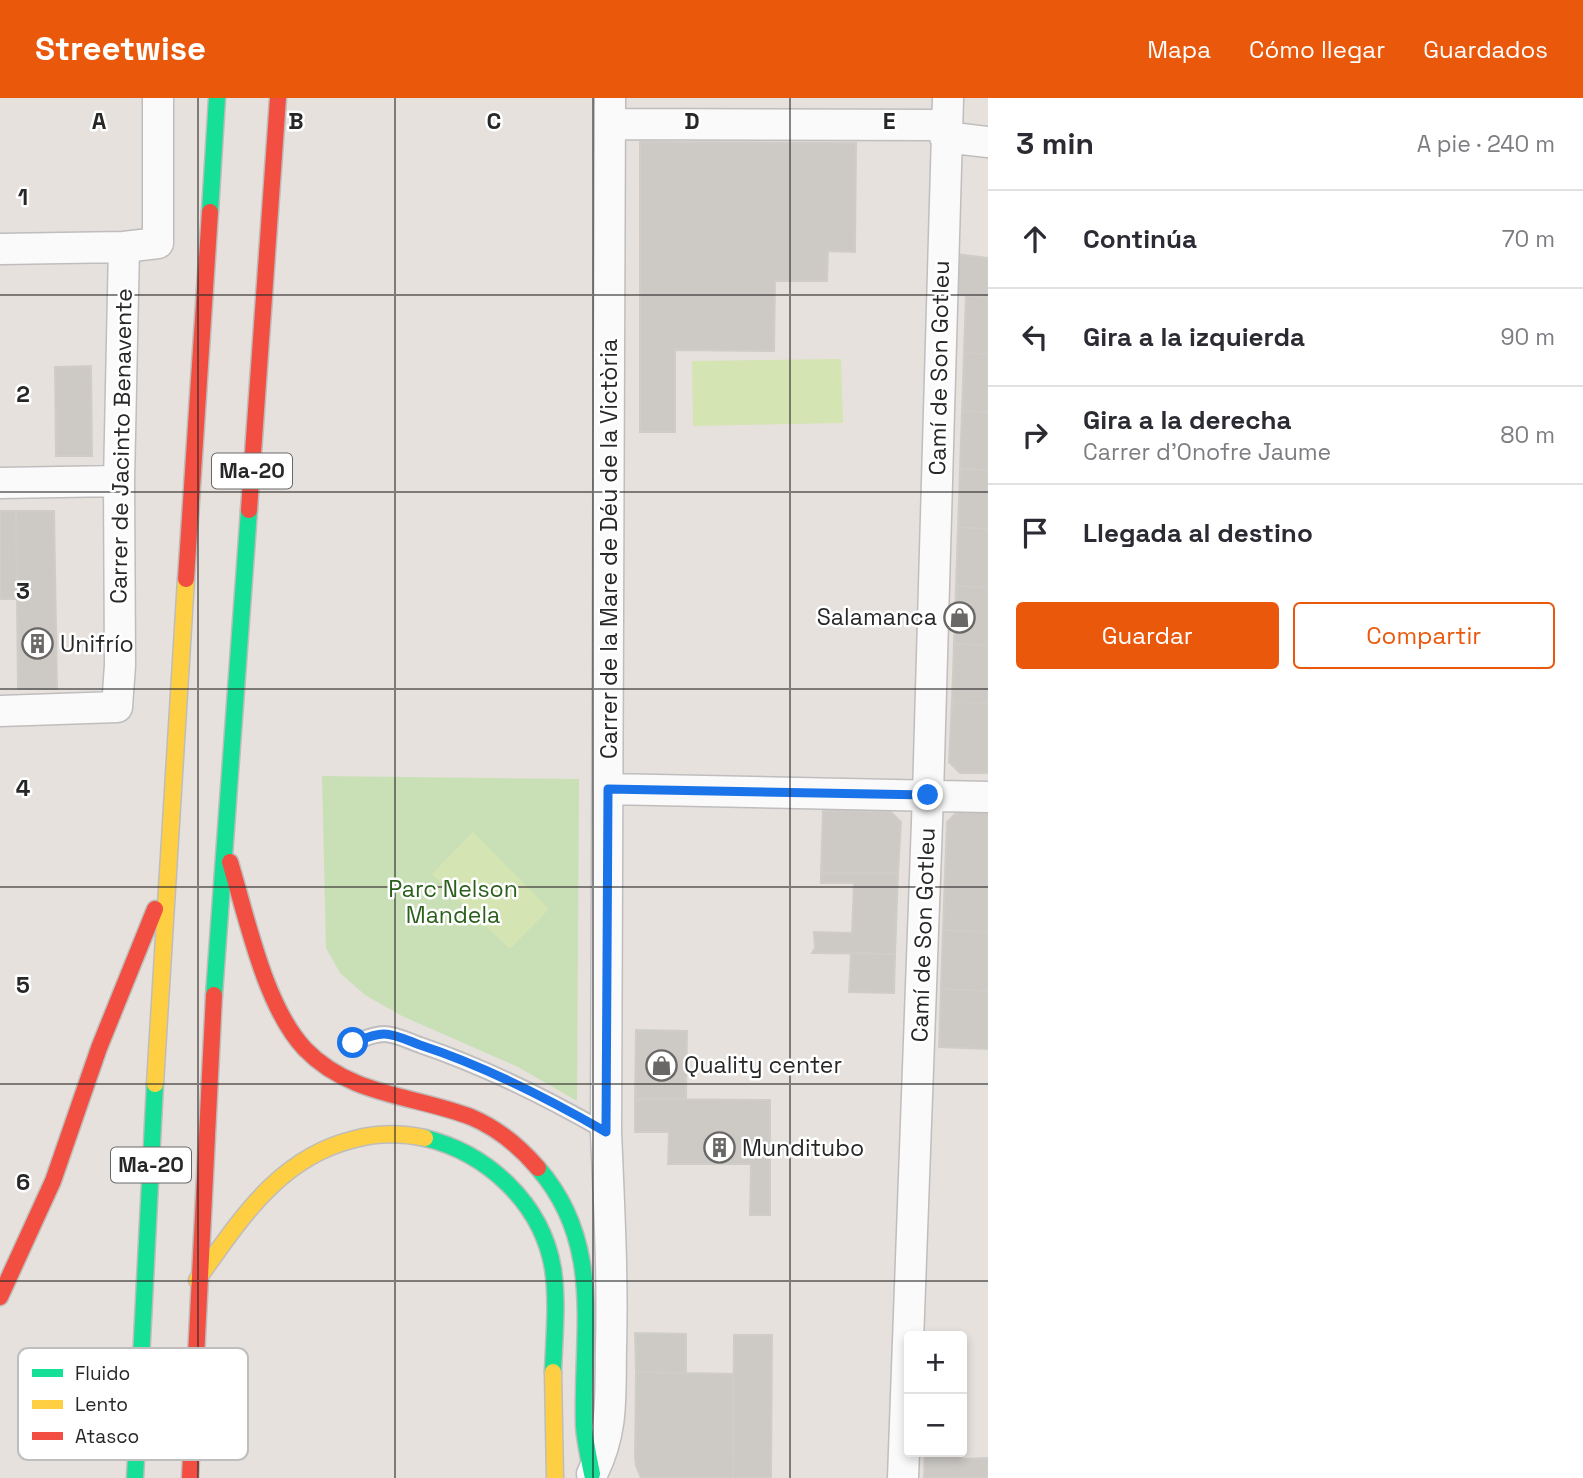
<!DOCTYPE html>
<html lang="es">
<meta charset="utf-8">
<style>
body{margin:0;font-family:"Space Grotesk",sans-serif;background:#f7f7f7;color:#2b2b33}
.controls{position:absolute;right:21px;bottom:21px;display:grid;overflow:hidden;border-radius:7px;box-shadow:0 4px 10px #0003}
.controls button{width:63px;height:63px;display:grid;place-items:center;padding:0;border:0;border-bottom:2px solid #e1e1e2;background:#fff;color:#2b2b33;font:35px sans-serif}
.stop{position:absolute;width:21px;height:21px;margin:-16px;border:5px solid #1a73e8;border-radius:50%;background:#fff}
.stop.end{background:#1a73e8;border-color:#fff;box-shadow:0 2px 7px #0008}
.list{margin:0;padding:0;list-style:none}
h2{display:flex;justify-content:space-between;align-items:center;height:91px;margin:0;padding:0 28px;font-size:30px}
h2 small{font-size:23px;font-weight:400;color:#7c7c81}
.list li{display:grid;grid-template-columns:46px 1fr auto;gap:21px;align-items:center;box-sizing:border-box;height:98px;padding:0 28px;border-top:2px solid #e1e1e2}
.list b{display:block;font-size:26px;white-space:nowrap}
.list p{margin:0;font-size:23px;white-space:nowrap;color:#7c7c81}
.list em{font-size:23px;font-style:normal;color:#7c7c81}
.actions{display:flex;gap:14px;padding:21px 28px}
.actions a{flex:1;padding:16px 0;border:2px solid #ea580c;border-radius:7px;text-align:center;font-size:24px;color:#ea580c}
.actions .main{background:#ea580c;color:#fff}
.icon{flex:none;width:38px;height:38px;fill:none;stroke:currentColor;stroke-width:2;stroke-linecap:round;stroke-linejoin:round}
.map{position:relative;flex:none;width:988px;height:1380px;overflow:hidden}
header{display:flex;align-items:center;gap:42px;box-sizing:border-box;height:98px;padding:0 35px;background:#ea580c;color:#fff}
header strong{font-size:33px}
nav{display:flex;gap:38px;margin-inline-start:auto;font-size:24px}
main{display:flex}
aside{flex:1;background:#fff}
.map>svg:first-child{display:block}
.green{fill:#c9e0b6}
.pitch{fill:#d4e4b3}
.building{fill:#cdcac6;stroke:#d0cdc9;stroke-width:2}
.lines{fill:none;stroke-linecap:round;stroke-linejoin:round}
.lane-casing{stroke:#bfbdbe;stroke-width:18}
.street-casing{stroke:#bfbdbe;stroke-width:33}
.fast-casing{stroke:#bfbdbb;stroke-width:19}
.slow-casing{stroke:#bfbdbb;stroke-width:19}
.jam-casing{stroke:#bfbdbb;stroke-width:19}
.lane{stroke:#fbfafa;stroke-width:14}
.street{stroke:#fbfafa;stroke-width:30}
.fast{stroke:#16e098;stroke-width:16}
.slow{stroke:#ffcf43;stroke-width:16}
.jam{stroke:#f24e42;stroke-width:16}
.route{stroke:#1a73e8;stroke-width:9}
.grid{fill:none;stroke:#272727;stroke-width:2;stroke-opacity:0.55}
.labels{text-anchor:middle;stroke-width:5;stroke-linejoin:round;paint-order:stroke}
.shield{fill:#fff;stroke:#686868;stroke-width:2}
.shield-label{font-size:21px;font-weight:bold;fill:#272727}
.street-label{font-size:23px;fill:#272727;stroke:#fff}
.poi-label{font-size:23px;fill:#272727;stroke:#fff;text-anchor:start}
.park-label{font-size:23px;fill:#2b601c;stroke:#fff}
.key{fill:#fff;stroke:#bebebe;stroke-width:2}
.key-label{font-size:19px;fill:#272727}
.grid-label{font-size:23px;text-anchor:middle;font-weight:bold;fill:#272727;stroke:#fff;stroke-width:5;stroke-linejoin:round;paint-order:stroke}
</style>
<header>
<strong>Streetwise</strong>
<nav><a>Mapa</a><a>Cómo llegar</a><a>Guardados</a></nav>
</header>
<main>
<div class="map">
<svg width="988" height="1380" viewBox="0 0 988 1380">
<rect width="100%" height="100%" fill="#e6e1dc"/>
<path class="green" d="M 322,678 L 579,681 L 577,1003 L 518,969 L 402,918 L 365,897 L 340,875 L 326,850 Z"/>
<path class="pitch" d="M 841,261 L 843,325 L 693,328 L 692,263 Z
M 473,734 L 549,811 L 510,851 L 432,776 Z"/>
<path class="building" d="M 640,44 L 856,45 L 855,154 L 828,153 L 827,183 L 775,183 L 774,253 L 675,252 L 675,334 L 640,334 Z
M 948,155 L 988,160 L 988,200 L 947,195 Z
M 966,197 L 988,200 L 988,256 L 964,255 Z
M 964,255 L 988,256 L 988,314 L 962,313 Z
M 91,268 L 92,358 L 56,358 L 55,269 Z
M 962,313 L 988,314 L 988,372 L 960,371 Z
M 960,371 L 988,372 L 988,431 L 958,429 Z
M 0,413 L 16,413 L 17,501 L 0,501 Z
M 16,413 L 54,413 L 57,591 L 18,591 Z
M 958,429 L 988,431 L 988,489 L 956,488 Z
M 956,488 L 988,489 L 988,547 L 954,546 Z
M 954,546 L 988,547 L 988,605 L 952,604 Z
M 952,604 L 988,605 L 988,675 L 960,675 L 949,664 Z
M 823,713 L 890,713 L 901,724 L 898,775 L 821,775 Z
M 958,713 L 988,713 L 988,834 L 943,832 L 947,724 Z
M 821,775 L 898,775 L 895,856 L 812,855 L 815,850 L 814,834 L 852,835 L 854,785 L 821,785 Z
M 943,832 L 988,834 L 988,893 L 941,891 Z
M 851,855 L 895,856 L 894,895 L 849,894 Z
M 941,891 L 988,893 L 988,951 L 939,949 Z
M 636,932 L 687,933 L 686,1001 L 635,1001 Z
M 635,1001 L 770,1002 L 770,1117 L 750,1117 L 751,1066 L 668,1066 L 669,1034 L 635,1034 Z
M 635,1235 L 686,1236 L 686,1275 L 636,1274 Z
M 734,1237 L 772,1237 L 771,1380 L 733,1380 Z
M 636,1274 L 733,1276 L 733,1380 L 641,1380 L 636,1368 L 635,1359 Z
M 962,1319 L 964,1319 L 962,1361 L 988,1360 L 988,1380 L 924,1380 L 925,1354 L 962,1354 Z"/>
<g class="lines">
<defs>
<path id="lane" d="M 353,945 C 363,941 373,936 384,936 C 395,936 409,943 420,947 C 485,969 547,1000 606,1034"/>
<path id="street" d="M 610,26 L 946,27
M 945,39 L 988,44
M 0,151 L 124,149
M 0,385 L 119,383
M 0,613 L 117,609 L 120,567 L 119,383 L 124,149 L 158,145 L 158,0
M 608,691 L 988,699
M 592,1376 C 614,1333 610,1297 611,1250 C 613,1178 609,1106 606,1034 L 610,0
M 903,1380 L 928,697 L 948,0"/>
<path id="fast" d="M 210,114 L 217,0
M 214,897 L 249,412
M 425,1040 C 487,1055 542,1105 553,1171 C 558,1205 554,1240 553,1274
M 538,1070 C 605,1147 581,1236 584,1328 C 585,1344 589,1360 592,1376
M 135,1380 L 155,986"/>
<path id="slow" d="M 155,986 L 186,481
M 197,1182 C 240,1122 279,1059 355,1041 C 378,1035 402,1035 425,1040
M 553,1274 L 555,1380"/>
<path id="jam" d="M 249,412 L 278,0
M 186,481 L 210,114
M 230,764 C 247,820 265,909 305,951 C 350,998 414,997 471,1019 C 497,1030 520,1049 538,1070
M 0,1199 L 53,1083 L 99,950 L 155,811
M 190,1380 L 214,897"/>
</defs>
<use href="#lane" class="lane-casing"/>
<use href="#street" class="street-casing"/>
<use href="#fast" class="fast-casing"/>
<use href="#slow" class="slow-casing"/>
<use href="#jam" class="jam-casing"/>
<use href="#lane" class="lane"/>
<use href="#street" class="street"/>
<use href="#fast" class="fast"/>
<use href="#slow" class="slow"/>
<use href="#jam" class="jam"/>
</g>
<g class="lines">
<path class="route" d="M 353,945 C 363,941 373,936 384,936 C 395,936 409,943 420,947 C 485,968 547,1000 606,1034 L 608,691 L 928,697"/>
</g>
<path class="grid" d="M 198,0 L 198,1380M 395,0 L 395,1380M 593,0 L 593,1380M 790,0 L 790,1380M 0,197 L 988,197M 0,394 L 988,394M 0,591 L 988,591M 0,789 L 988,789M 0,986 L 988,986M 0,1183 L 988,1183"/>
<defs>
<symbol id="shop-ring" viewBox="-11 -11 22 22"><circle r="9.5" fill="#fff" stroke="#6a6866" stroke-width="1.5"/><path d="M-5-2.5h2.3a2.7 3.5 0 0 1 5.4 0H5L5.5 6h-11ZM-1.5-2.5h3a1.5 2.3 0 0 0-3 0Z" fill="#6a6866"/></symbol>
<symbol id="building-ring" viewBox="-11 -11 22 22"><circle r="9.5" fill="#fff" stroke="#6a6866" stroke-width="1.5"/><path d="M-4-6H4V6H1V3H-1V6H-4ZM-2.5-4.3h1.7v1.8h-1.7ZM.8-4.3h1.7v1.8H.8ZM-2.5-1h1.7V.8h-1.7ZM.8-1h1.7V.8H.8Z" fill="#6a6866"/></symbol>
</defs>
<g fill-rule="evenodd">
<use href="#shop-ring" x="942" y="502" width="35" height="35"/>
<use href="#building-ring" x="20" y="528" width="35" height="35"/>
<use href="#shop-ring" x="644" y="950" width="35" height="35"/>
<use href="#building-ring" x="702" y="1032" width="35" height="35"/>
</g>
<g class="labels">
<g class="shield">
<rect x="212" y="355.5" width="80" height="35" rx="5"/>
<rect x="111" y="1049.5" width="80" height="35" rx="5"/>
</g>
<g class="shield-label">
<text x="252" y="380">Ma-20</text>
<text x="151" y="1074">Ma-20</text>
</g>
<g class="street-label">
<text transform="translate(939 270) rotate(-89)" y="8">Camí de Son Gotleu</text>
<text transform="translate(121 348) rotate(-89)" y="8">Carrer de Jacinto Benavente</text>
<text transform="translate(609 451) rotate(-90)" y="8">Carrer de la Mare de Déu de la Victòria</text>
<text transform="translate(923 837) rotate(-88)" y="8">Camí de Son Gotleu</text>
</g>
<g class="poi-label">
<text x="937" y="527" text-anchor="end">Salamanca</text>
<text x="60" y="554">Unifrío</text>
<text x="684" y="975">Quality center</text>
<text x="742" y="1058">Munditubo</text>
</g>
<g class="park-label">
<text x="453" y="799">Parc Nelson<tspan x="453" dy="26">Mandela</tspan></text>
</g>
</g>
<rect x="18" y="1250" width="230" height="112" rx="10" class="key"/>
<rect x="32" y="1271" width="31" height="8" fill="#16e098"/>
<rect x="32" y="1302" width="31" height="9" fill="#ffcf43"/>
<rect x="32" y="1334" width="31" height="8" fill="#f24e42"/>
<g class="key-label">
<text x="75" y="1282">Fluido</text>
<text x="75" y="1313">Lento</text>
<text x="75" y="1345">Atasco</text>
</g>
<g class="grid-label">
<text x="99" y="31">A</text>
<text x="296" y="31">B</text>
<text x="494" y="31">C</text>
<text x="692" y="31">D</text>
<text x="889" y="31">E</text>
<text x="23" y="107">1</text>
<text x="23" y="304">2</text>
<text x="23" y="501">3</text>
<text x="23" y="698">4</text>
<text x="23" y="895">5</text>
<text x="23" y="1092">6</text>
</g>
</svg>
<div class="controls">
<button>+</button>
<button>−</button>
</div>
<div class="stop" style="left:353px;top:945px"></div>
<div class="stop end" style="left:928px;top:697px"></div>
</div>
<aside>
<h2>3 min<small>A pie · 240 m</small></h2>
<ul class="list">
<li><svg class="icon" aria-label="ahead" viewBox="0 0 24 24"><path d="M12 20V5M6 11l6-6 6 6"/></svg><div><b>Continúa</b></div><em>70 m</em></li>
<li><svg class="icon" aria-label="left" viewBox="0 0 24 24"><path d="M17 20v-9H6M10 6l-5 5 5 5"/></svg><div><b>Gira a la izquierda</b></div><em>90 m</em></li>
<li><svg class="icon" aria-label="right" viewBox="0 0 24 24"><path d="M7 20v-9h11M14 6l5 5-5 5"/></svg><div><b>Gira a la derecha</b><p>Carrer d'Onofre Jaume</p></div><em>80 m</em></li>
<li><svg class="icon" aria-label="arrive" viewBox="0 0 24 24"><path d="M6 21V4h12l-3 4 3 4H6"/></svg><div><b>Llegada al destino</b></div></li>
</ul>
<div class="actions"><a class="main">Guardar</a><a>Compartir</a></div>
</aside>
</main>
